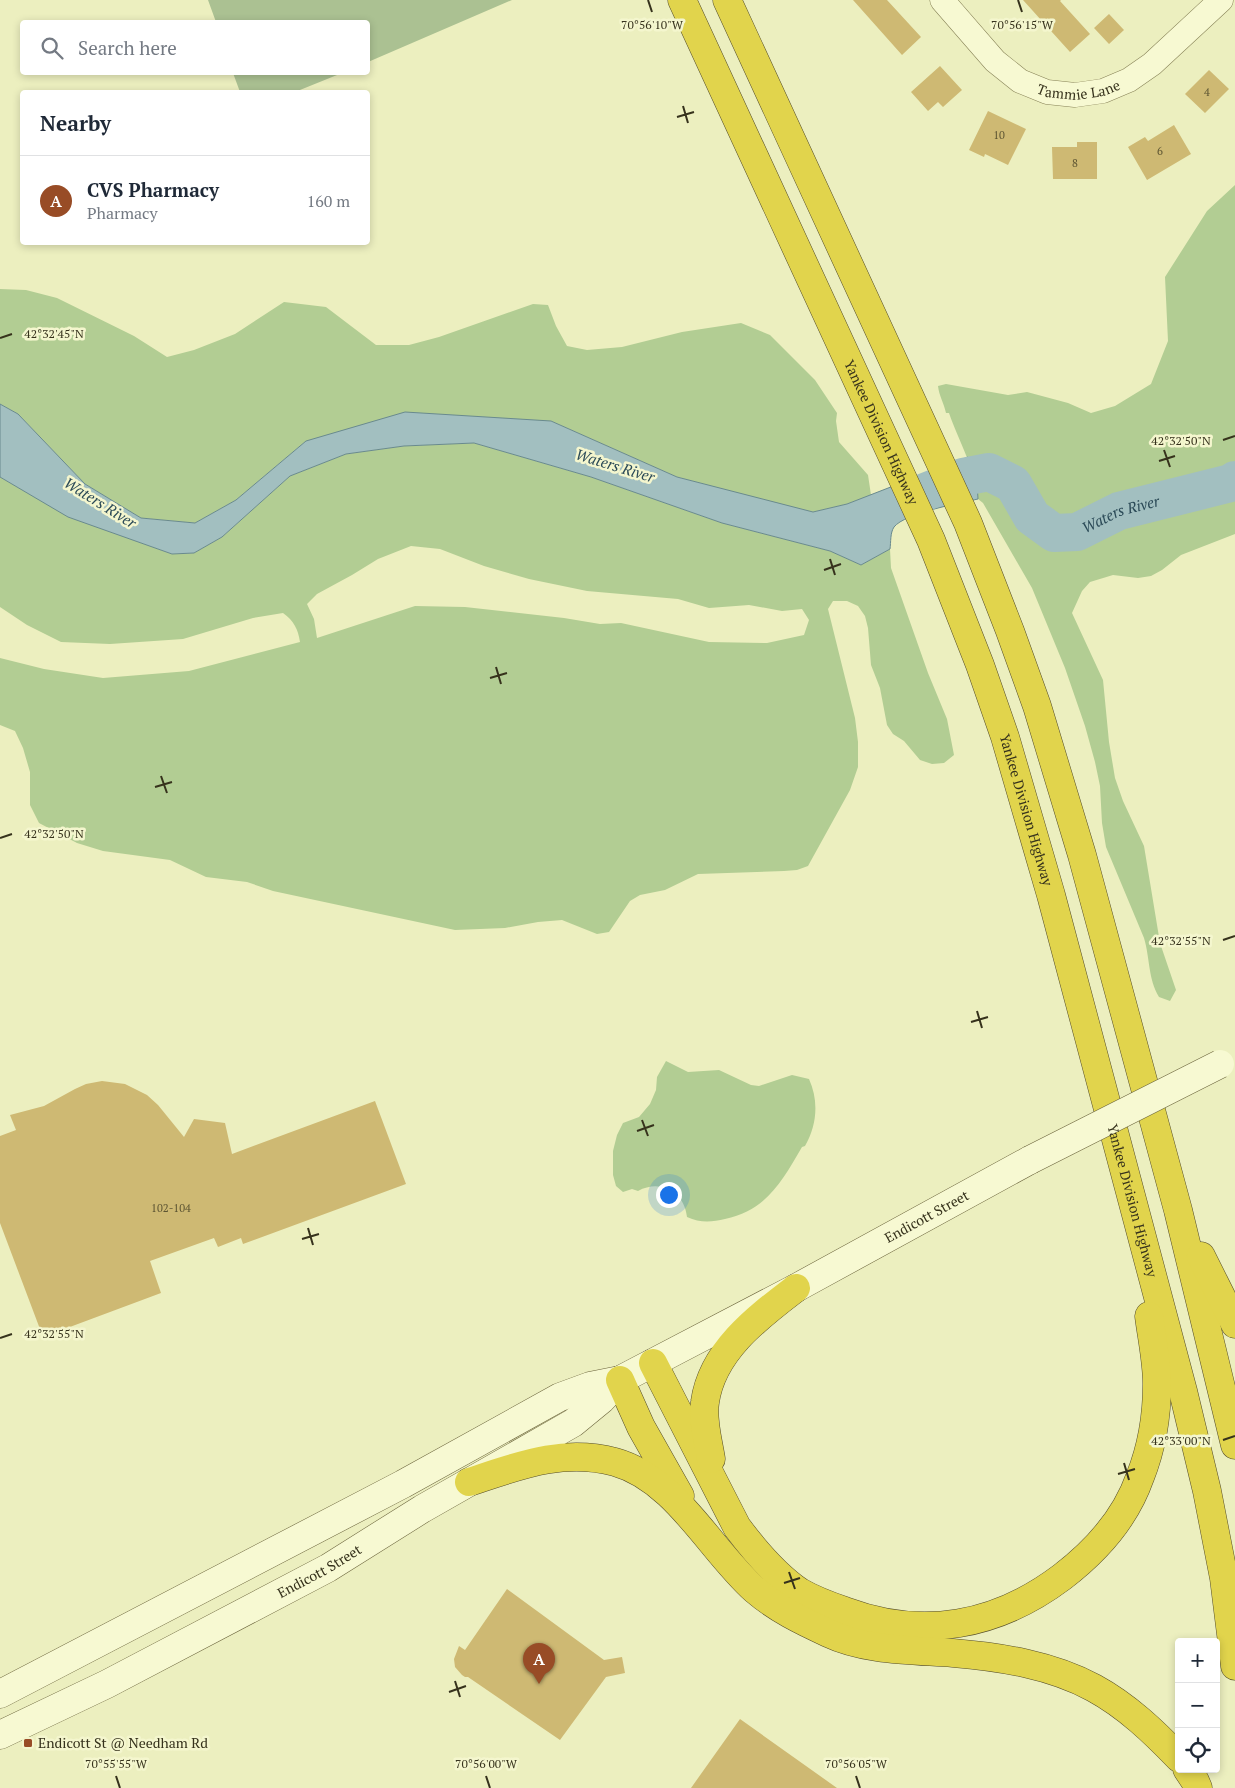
<!DOCTYPE html>
<meta charset="utf-8">
<style>
body{margin:0;font-family:"PT Serif",serif;background:#f6f6f7;color:#1f2937}
.controls{position:absolute;right:15px;bottom:15px;display:grid;overflow:hidden;border-radius:5px;box-shadow:0 2px 8px #0003}
.controls button{width:45px;height:45px;display:grid;place-items:center;padding:0;border:0;border-bottom:1px solid #e0e1e3;background:#fff;color:#1f2937;font:25px sans-serif}
.you{position:absolute;left:668px;top:1194px;width:18px;height:18px;margin:-12px;border:4px solid #fff;border-radius:50%;background:#1a73e8;box-shadow:0 0 0 8px #1a73e833}
.badge{display:grid;place-items:center;width:32px;height:32px;border-radius:50%;background:#984c26;color:#fff;font-size:16px;font-weight:700}
.pin{position:absolute;translate:-50% -41px;filter:drop-shadow(0 1px 2px #0008)}
.pin::after{content:'';position:absolute;top:26px;width:18px;height:15px;background:inherit;clip-path:polygon(0 0,100% 0,50% 100%)}
.list{margin:0;padding:0;list-style:none}
h2{display:flex;justify-content:space-between;align-items:center;height:65px;margin:0;padding:0 20px;font-size:21px}
h2 small{font-size:16px;font-weight:400;color:#747a83}
.list li{display:grid;grid-template-columns:32px 1fr auto;gap:15px;align-items:center;box-sizing:border-box;height:90px;padding:0 20px;border-top:1px solid #e0e1e3}
.list b{display:block;font-size:19px;white-space:nowrap}
.list p{margin:0;font-size:16px;white-space:nowrap;color:#747a83}
.list em{font-size:16px;font-style:normal;color:#747a83}
.icon{flex:none;width:28px;height:28px;fill:none;stroke:currentColor;stroke-width:2;stroke-linecap:round;stroke-linejoin:round}
.map{position:relative;flex:none;width:1235px;height:1788px;overflow:hidden}
.search{position:absolute;background:#fff;box-shadow:0 2px 8px #0003;left:20px;top:20px;width:350px;height:55px;display:flex;align-items:center;gap:12px;box-sizing:border-box;padding:0 18px;border-radius:5px;color:#747a83;font-size:19px}
.panel{position:absolute;background:#fff;box-shadow:0 2px 8px #0003;left:20px;top:90px;width:350px;height:155px;border-radius:5px}
.map>svg:first-child{display:block}
.green{fill:#b2cd93;fill-rule:evenodd}
.cemetery{fill:#abc192}
.water{fill:#a2bfc0;stroke:#698a8e}
.lines{fill:none;stroke-linecap:round;stroke-linejoin:round}
.river{stroke:#a2bfc0;stroke-width:38}
.building{fill:#ceb973}
.street-casing{stroke:#878257;stroke-width:25}
.secondary-casing{stroke:#69623a;stroke-width:29}
.highway-casing{stroke:#554d2b;stroke-width:29}
.street{stroke:#f7f9d2;stroke-width:24}
.secondary{stroke:#f7f9d2;stroke-width:28}
.highway{stroke:#e1d44c;stroke-width:28}
.secondary-bridge-casing{stroke:#69623a;stroke-width:29;stroke-linecap:butt}
.secondary-bridge{stroke:#f7f9d2;stroke-width:28}
.ticks{fill:none;stroke:#36321c;stroke-width:2}
.poi-dot{fill:#984c26;stroke:#f4f6ce;stroke-width:2}
.labels{text-anchor:middle;stroke-width:5;stroke-linejoin:round;paint-order:stroke}
.number-label{font-size:11px;fill:#5c5432}
.street-label{font-size:14px;fill:#36321c;stroke:#f4f6ce}
.poi-label{font-size:14px;fill:#36321c;stroke:#f4f6ce;text-anchor:start}
.water-label{font-size:15px;font-style:italic;fill:#2b4a57;stroke:#f4f6ce}
.ticks-label{font-size:12px;text-anchor:middle;fill:#36321c;stroke:#f4f6ce;stroke-width:5;stroke-linejoin:round;paint-order:stroke}
</style>
<div class="map">
<svg width="1235" height="1788" viewBox="0 0 1235 1788">
<rect width="100%" height="100%" fill="#ecefbf"/>
<path class="green" d="M 1235,185 L 1235,534 L 1181,555 L 1162,570 L 1151,576 L 1138,578 L 1113,575 L 1090,582 L 1082,591 L 1072,613 L 1103,680 L 1109,742 L 1115,778 L 1123,801 L 1144,846 L 1160,943 L 1176,990 L 1170,1001 L 1159,997 C 1148,979 1150,958 1144,938 L 1106,847 L 1102,823 L 1100,786 L 1095,762 L 1085,726 L 1065,668 L 1032,588 L 983,503 L 978,499 C 975,468 959,442 949,413 L 946,413 C 944,403 939,396 938,386 L 946,384 L 1008,395 L 1027,392 L 1068,403 L 1091,413 L 1115,406 L 1151,384 L 1168,341 L 1165,277 L 1207,211 Z
M 0,289 L 26,290 L 57,298 L 134,336 L 167,357 L 194,350 L 235,334 L 284,302 L 326,307 L 376,345 L 409,345 L 439,337 L 533,304 L 548,305 L 556,326 L 567,346 L 587,350 L 622,347 L 682,332 L 741,323 L 770,335 L 815,380 L 837,413 L 836,421 L 839,442 L 868,475 L 871,495 L 847,504 L 813,512 L 772,503 L 677,477 L 551,421 L 306,441 L 236,500 L 195,523 L 141,518 L 85,484 L 18,414 L 0,404 Z
M 474,443 L 591,477 L 722,523 L 830,551 L 861,565 L 890,549 L 891,568 L 928,673 L 947,719 L 954,755 L 944,763 L 932,764 L 920,760 L 904,741 L 893,734 L 887,725 L 880,688 L 871,665 L 868,628 L 865,616 L 858,606 L 847,601 L 833,601 L 828,609 L 855,718 L 858,742 L 858,767 L 850,790 L 808,866 L 797,870 L 784,871 L 698,874 L 665,890 L 640,895 L 630,901 L 609,932 L 597,934 L 562,920 L 538,922 L 505,928 L 455,930 L 273,891 L 247,882 L 206,877 L 170,860 L 103,851 L 77,843 L 39,823 L 30,805 L 30,772 L 23,748 L 15,731 L 0,725 L 0,658 L 44,669 L 103,678 L 189,671 L 300,642 C 298,629 294,621 283,613 L 253,618 L 183,639 L 110,644 L 61,642 L 27,625 L 0,607 L 0,477 L 69,517 L 172,554 L 194,553 L 222,537 L 290,476 L 346,454 L 404,446 ZM 411,546 L 440,549 L 484,566 L 529,579 L 587,591 L 678,599 L 709,608 L 749,605 L 782,611 L 802,609 L 809,620 L 804,635 L 767,643 L 709,642 L 621,623 L 600,624 L 564,618 L 465,607 L 415,606 L 317,638 L 314,619 L 307,604 L 317,594 L 352,575 L 378,559 Z
M 666,1061 L 688,1072 L 719,1070 L 751,1085 L 759,1086 L 792,1075 L 809,1079 C 819,1101 817,1125 805,1146 L 802,1147 C 782,1181 767,1210 725,1219 C 712,1222 700,1223 687,1217 C 684,1191 660,1179 638,1191 L 632,1189 L 623,1192 L 616,1186 L 613,1175 L 613,1151 L 617,1135 L 623,1123 L 639,1117 L 650,1104 L 656,1090 L 657,1077 Z"/>
<path class="cemetery" d="M 208,0 L 512,0 L 368,62 L 368,22 L 216,22 Z
M 233,73 L 233,72 L 342,73 L 295,92 L 240,92 Z"/>
<path class="water" d="M 0,404 L 18,414 L 85,484 L 141,518 L 195,523 L 236,500 L 306,441 L 405,412 L 551,421 L 677,477 L 813,512 L 847,504 L 968,457 L 977,483 L 978,499 C 960,503 905,513 894,527 C 890,533 891,542 890,549 L 861,565 L 830,551 L 722,523 L 591,477 L 474,443 L 404,446 L 346,454 L 290,476 L 222,537 L 194,553 L 172,554 L 68,517 L 0,477 Z"/>
<g class="lines">
<path class="river" id="s1" d="M 925,492 L 963,477 L 989,472 L 1013,484 L 1032,517 L 1054,533 L 1077,532 L 1119,511 L 1231,483 L 1235,480"/>
</g>
<path class="building" d="M 853,0 L 887,0 L 921,37 L 902,55 Z
M 1023,0 L 1061,0 L 1060,1 L 1090,34 L 1070,52 Z
M 1109,14 L 1124,30 L 1109,44 L 1094,28 Z
M 940,66 L 962,90 L 943,107 L 938,102 L 928,111 L 911,92 Z
M 1209,70 L 1229,89 L 1205,113 L 1185,94 Z
M 988,111 L 1026,129 L 1008,165 L 985,154 L 984,157 L 969,150 Z
M 1174,125 L 1191,154 L 1147,180 L 1128,147 L 1145,137 L 1148,141 Z
M 1077,142 L 1097,142 L 1097,179 L 1053,179 L 1052,147 L 1077,147 Z
M 102,1081 L 125,1084 L 147,1095 L 158,1105 L 184,1137 L 194,1119 L 225,1123 L 232,1154 L 375,1101 L 406,1184 L 243,1244 L 241,1238 L 218,1247 L 214,1238 L 150,1261 L 161,1293 L 43,1337 L 0,1223 L 0,1136 L 16,1130 L 10,1115 L 44,1106 L 75,1089 L 86,1084 Z
M 507,1589 L 604,1660 L 622,1657 L 625,1673 L 606,1677 L 560,1740 L 468,1677 L 465,1677 L 462,1675 L 455,1667 L 454,1659 L 459,1646 L 465,1650 Z
M 740,1719 L 837,1788 L 691,1788 Z"/>
<g class="lines">
<defs>
<g id="street">
<path id="s2" d="M 942,0 L 995,61 L 1020,81 L 1047,92 L 1075,95 L 1103,91 L 1129,80 L 1152,64 L 1221,0"/>
</g>
<g id="secondary">
<path id="s3" d="M 0,1694 L 403,1484 L 560,1397 L 590,1386 L 620,1380 L 796,1288 L 1030,1160"/>
<path id="s4" d="M 0,1735 L 107,1684 L 328,1568 L 422,1509 L 573,1423 L 601,1400 L 620,1380"/>
</g>
<g id="highway">
<path id="s5" d="M 682,0 L 931,540 L 980,665 L 1005,737 L 1051,895 L 1183,1391 L 1207,1491 L 1224,1578 L 1235,1666"/>
<path d="M 727,0 L 968,523 L 1010,631 L 1037,706 L 1082,855 L 1178,1210 L 1235,1445"/>
<path d="M 1201,1256 L 1235,1324"/>
<path d="M 653,1363 L 737,1527 C 755,1551 775,1575 800,1592 C 814,1600 830,1606 845,1611 C 923,1640 997,1626 1062,1577 C 1096,1551 1126,1517 1140,1477 C 1152,1447 1157,1416 1157,1384 C 1157,1362 1152,1339 1149,1316"/>
<path d="M 620,1380 L 641,1427 L 680,1496"/>
<path d="M 711,1459 C 708,1440 702,1420 705,1402 C 712,1351 758,1317 796,1288"/>
<path d="M 469,1482 C 518,1466 562,1448 615,1462 C 676,1479 710,1550 755,1590 C 777,1609 802,1621 828,1633 C 866,1651 912,1650 953,1653 C 1001,1657 1052,1665 1094,1688 C 1127,1706 1154,1732 1179,1758"/>
<path d="M 1187,1769 L 1195,1781 L 1198,1788"/>
</g>
</defs>
<use href="#street" class="street-casing"/>
<use href="#secondary" class="secondary-casing"/>
<use href="#highway" class="highway-casing"/>
<use href="#street" class="street"/>
<use href="#secondary" class="secondary"/>
<use href="#highway" class="highway"/>
<defs>
<path id="secondary-bridge" d="M 1030,1160 L 1220,1064"/>
</defs>
<use href="#secondary-bridge" class="secondary-bridge-casing"/>
<use href="#secondary-bridge" class="secondary-bridge"/>
</g>
<path class="ticks" d="M 648,0 L 652,12M 1018,0 L 1022,12M 683,106 L 688,123M 677,117 L 694,112M 0,338 L 12,334M 1223,440 L 1235,436M 1164,450 L 1170,467M 1159,461 L 1175,456M 830,559 L 835,575M 824,570 L 841,564M 496,667 L 501,684M 490,678 L 507,673M 161,776 L 167,793M 155,787 L 172,782M 0,838 L 12,834M 1223,940 L 1235,936M 977,1011 L 982,1028M 971,1022 L 988,1017M 642,1120 L 648,1136M 637,1131 L 654,1125M 308,1228 L 313,1245M 302,1239 L 319,1234M 0,1338 L 12,1334M 1223,1440 L 1235,1436M 1124,1463 L 1129,1480M 1118,1474 L 1135,1469M 789,1572 L 795,1589M 784,1583 L 800,1578M 455,1681 L 460,1697M 449,1692 L 466,1686M 116,1776 L 120,1788M 486,1776 L 490,1788M 856,1776 L 860,1788"/>
<rect class="poi-dot" x="23" y="1738" width="10" height="10" rx="2.5"/>
<g class="labels">
<g class="number-label">
<text x="1207" y="96">4</text>
<text x="999" y="139">10</text>
<text x="1160" y="155">6</text>
<text x="1075" y="167">8</text>
<text x="171" y="1212">102-104</text>
</g>
<g class="street-label">
<text dy="5" stroke="none"><textPath href="#s2" startOffset="174">Tammie Lane</textPath></text>
<text dy="5" stroke="none"><textPath href="#s5" startOffset="476">Yankee Division Highway</textPath></text>
<text dy="5" stroke="none"><textPath href="#s5" startOffset="881">Yankee Division Highway</textPath></text>
<text dy="5" stroke="none"><textPath href="#s5" startOffset="1286">Yankee Division Highway</textPath></text>
<text dy="5" stroke="none"><textPath href="#s3" startOffset="1044">Endicott Street</textPath></text>
<text dy="5" stroke="none"><textPath href="#s4" startOffset="359">Endicott Street</textPath></text>
</g>
<g class="poi-label">
<text x="38" y="1748">Endicott St @ Needham Rd</text>
</g>
<g class="water-label">
<text transform="translate(615 466) rotate(17)" y="5">Waters River</text>
<text transform="translate(100 503) rotate(32)" y="5">Waters River</text>
<text dy="5" stroke="none"><textPath href="#s1" startOffset="230">Waters River</textPath></text>
</g>
</g>
<g class="ticks-label">
<text x="652" y="29">70°56'10"W</text>
<text x="1022" y="29">70°56'15"W</text>
<text x="54" y="338">42°32'45"N</text>
<text x="1181" y="445">42°32'50"N</text>
<text x="54" y="838">42°32'50"N</text>
<text x="1181" y="945">42°32'55"N</text>
<text x="54" y="1338">42°32'55"N</text>
<text x="1181" y="1445">42°33'00"N</text>
<text x="116" y="1768">70°55'55"W</text>
<text x="486" y="1768">70°56'00"W</text>
<text x="856" y="1768">70°56'05"W</text>
</g>
</svg>
<div class="controls">
<button>+</button>
<button>−</button>
<button><svg class="icon" aria-label="locate" viewBox="0 0 24 24"><circle cx="12" cy="12" r="6"/><path d="M12 2v4M12 18v4M2 12h4M18 12h4"/></svg></button>
</div>
<div class="you"></div>
<div class="pin badge" style="left:539px;top:1684px">A</div>
<div class="search"><svg class="icon" aria-label="search" viewBox="0 0 24 24"><circle cx="10" cy="10" r="6"/><path d="M15 15l6 6"/></svg>Search here</div>
<section class="panel">
<h2>Nearby<small></small></h2>
<ul class="list">
<li><span class="badge">A</span><div><b>CVS Pharmacy</b><p>Pharmacy</p></div><em>160 m</em></li>
</ul>
</section>
</div>
